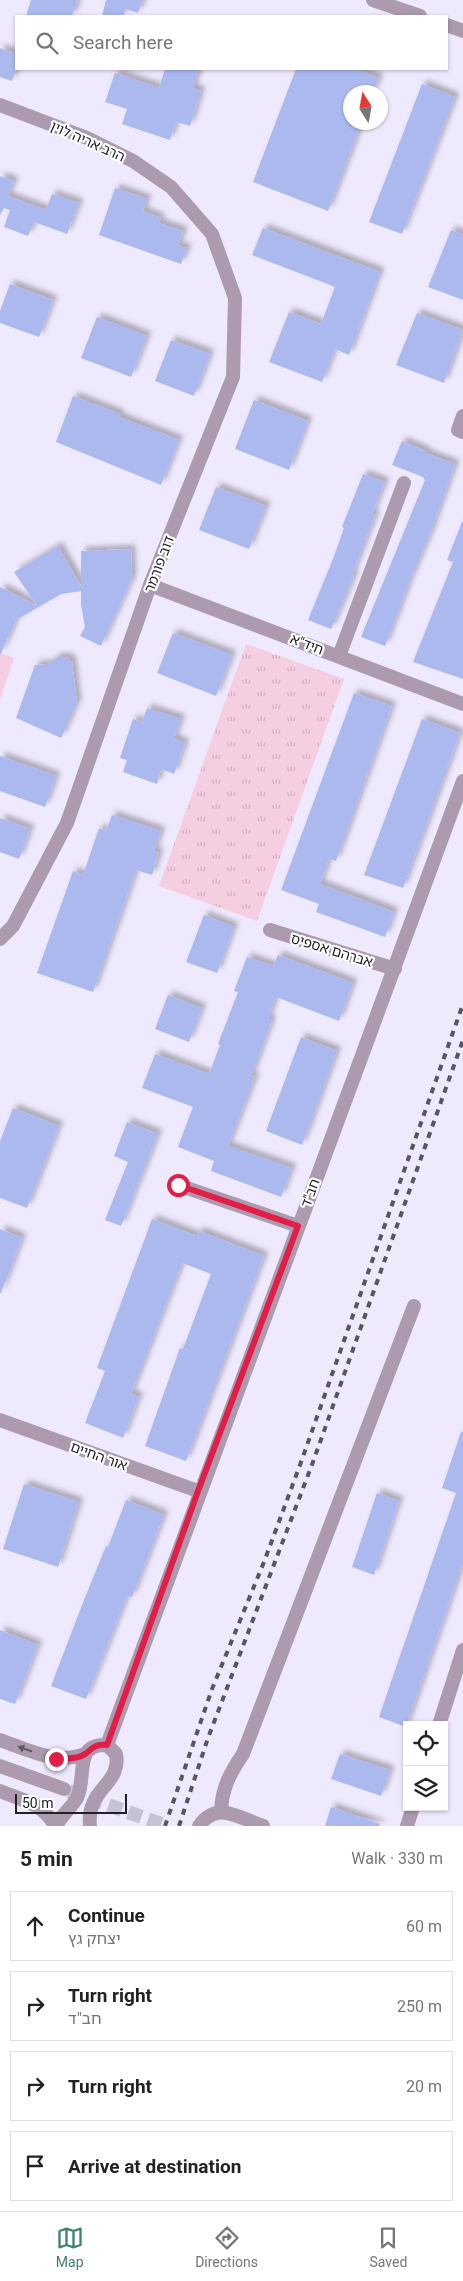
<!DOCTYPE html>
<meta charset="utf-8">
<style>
body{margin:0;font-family:Roboto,"Noto Sans Hebrew",sans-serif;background:#f6f6f6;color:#222}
.controls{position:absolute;right:15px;bottom:15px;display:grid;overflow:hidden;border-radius:0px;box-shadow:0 1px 4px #0004}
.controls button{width:45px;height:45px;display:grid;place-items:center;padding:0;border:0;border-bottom:1px solid #e0e0e0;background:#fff;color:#222;font:25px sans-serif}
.compass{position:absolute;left:343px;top:85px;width:45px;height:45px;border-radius:50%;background:#fff;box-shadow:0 1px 4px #0004;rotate:349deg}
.scale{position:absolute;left:15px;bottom:12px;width:112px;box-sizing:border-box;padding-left:5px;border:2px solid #222027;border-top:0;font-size:14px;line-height:18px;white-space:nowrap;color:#222027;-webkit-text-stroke:4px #fff;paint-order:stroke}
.stop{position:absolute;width:15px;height:15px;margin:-11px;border:4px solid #e11d48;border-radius:50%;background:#fff}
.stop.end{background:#e11d48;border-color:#fff;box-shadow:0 1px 5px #0008}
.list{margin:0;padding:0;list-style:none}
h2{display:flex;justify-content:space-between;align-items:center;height:65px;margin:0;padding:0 20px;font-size:21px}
h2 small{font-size:16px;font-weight:400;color:#767676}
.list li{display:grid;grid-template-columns:32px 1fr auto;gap:15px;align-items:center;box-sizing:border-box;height:70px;margin:0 10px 10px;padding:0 10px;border:1px solid #e0e0e0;border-radius:0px}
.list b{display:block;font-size:19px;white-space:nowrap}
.list p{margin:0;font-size:16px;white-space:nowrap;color:#767676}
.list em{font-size:16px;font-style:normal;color:#767676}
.icon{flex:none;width:28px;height:28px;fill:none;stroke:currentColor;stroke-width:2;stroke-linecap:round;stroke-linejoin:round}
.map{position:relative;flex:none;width:463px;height:1826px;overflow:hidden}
.search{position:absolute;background:#fff;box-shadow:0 1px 4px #0004;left:15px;right:15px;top:15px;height:55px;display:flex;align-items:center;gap:12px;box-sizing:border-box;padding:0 18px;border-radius:0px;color:#767676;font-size:19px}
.sheet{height:385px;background:#fff}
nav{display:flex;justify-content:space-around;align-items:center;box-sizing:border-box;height:70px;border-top:1px solid #e0e0e0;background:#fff;font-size:14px;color:#767676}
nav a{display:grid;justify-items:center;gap:2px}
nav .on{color:#408272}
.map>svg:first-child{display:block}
.grass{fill:#f6cee1}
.park{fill:url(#park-tufts)}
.building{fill:#acb9ef;filter:url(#shadow)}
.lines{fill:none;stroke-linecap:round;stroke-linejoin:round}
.tertiary-tunnel{stroke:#c6c1d3;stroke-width:14;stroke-dasharray:14 7;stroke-linecap:butt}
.minor{stroke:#ac9aae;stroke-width:14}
.tertiary{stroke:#ac9aae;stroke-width:14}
.rail{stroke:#58555f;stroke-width:4;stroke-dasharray:6 6;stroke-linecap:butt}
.oneway{fill:#605764}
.route{stroke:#e11d48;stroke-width:6}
.labels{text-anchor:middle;stroke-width:4.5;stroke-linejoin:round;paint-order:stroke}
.street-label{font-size:14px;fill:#222027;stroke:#fff}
</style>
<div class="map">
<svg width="463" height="1826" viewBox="0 0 463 1826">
<defs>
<pattern id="park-tufts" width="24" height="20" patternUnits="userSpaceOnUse" patternTransform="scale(1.25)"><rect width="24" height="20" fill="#f6cee1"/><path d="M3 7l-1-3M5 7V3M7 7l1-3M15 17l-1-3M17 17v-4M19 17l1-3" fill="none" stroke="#d3b1c1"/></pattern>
<filter id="shadow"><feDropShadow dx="4.5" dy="-4.5" stdDeviation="2.5" flood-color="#0004"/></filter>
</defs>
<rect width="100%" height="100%" fill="#efe9fe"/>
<path class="grass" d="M 0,653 L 14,658 L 0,700 Z"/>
<path class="park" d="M 246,644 L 344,679 L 257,921 L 159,886 Z"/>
<path class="building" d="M 31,0 L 78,0 L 72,16 L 26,16 Z
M 106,0 L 143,0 L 138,13 L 125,9 L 124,16 L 102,16 Z
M 0,48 L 16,54 L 16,69 L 12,81 L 0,77 Z
M 165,69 L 199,69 L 193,88 L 201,91 L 190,126 L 176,122 L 170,140 L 122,124 L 127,109 L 105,102 L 115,73 L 159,88 Z
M 296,69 L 356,69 L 379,78 L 373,92 L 350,92 L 350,122 L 362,122 L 328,211 L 253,182 Z
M 422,84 L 455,97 L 402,234 L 369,222 Z
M 0,176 L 14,181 L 8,196 L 46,210 L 52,194 L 79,203 L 67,234 L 34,222 L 28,236 L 4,227 L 10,210 L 4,208 L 0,215 Z
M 115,188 L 147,199 L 143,211 L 161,218 L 159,223 L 183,231 L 178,246 L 187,248 L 181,264 L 99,235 Z
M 263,228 L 380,272 L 349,355 L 335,349 L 322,382 L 269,362 L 289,312 L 321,324 L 335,287 L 252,255 Z
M 451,230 L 463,235 L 463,300 L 428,287 Z
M 10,284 L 53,300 L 39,337 L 0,323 L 0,311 Z
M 417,313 L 463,330 L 444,383 L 396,365 Z
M 97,317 L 147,336 L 131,377 L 81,358 Z
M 171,340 L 210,354 L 194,396 L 155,381 Z
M 73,396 L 120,414 L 119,417 L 179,440 L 161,485 L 56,442 Z
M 254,400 L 308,421 L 289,470 L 235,449 Z
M 402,441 L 426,451 L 425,453 L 455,464 L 430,534 L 408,585 L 385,646 L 361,637 L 425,480 L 423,477 L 392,465 Z
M 363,474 L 385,482 L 372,514 L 375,515 L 352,575 L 354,576 L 331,629 L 308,620 L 333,559 L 344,528 L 342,527 Z
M 216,487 L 266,506 L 249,549 L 199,530 Z
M 462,522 L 463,522 L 463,679 L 413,662 L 453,562 L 447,560 Z
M 58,546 L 81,586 L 81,551 L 131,549 L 132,579 L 101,646 L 80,636 L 85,627 L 81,605 L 81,591 L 61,594 L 16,620 L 0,656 L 0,587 L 37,606 L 14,572 Z
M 173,633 L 232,655 L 216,696 L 157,673 Z
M 58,657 L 67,657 L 72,662 L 77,703 L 61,738 L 16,718 L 35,665 L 48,664 Z
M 354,693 L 392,706 L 336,861 L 329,859 L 320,884 L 394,912 L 385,937 L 316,912 L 319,904 L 281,890 Z
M 147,708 L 181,719 L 174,739 L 185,743 L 174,774 L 161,769 L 157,784 L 123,772 L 127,760 L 120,758 L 133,719 L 142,722 Z
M 422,719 L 460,733 L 403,888 L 364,875 Z
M 0,756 L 56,776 L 45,807 L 0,791 Z
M 112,815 L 161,831 L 154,851 L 159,853 L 152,875 L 136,870 L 93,992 L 37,973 L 73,871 L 83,875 L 99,828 L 106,831 Z
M 0,818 L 30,829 L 19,859 L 0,852 Z
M 204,915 L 234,927 L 217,973 L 186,962 Z
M 278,955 L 353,983 L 339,1021 L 276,997 L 268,1019 L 272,1020 L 251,1076 L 255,1077 L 228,1146 L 292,1168 L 281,1197 L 211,1171 L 214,1161 L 178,1147 L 193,1107 L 142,1088 L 155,1054 L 209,1074 L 220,1045 L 218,1044 L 238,992 L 234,991 L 247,957 L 273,966 Z
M 168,995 L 202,1008 L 189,1042 L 155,1029 Z
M 301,1037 L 337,1051 L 302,1145 L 266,1131 Z
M 13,1108 L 59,1126 L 27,1208 L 0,1198 L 0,1141 Z
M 127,1122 L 158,1134 L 121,1226 L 105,1220 L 128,1162 L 114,1156 Z
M 152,1219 L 197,1236 L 199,1231 L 264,1256 L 186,1461 L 145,1446 L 180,1348 L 183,1349 L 211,1274 L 182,1263 L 131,1394 L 139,1397 L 123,1438 L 85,1423 L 105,1371 L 97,1368 Z
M 0,1229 L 22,1238 L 1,1293 L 0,1293 Z
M 461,1432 L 463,1432 L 463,1562 L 406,1727 L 379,1717 L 456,1493 L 442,1488 Z
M 24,1484 L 79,1502 L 58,1567 L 3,1549 Z
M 377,1493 L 399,1501 L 374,1575 L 352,1567 Z
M 126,1500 L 164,1515 L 132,1597 L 127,1596 L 86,1699 L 51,1686 L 84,1600 L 106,1546 L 108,1547 Z
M 0,1630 L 38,1645 L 15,1704 L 0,1699 Z
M 340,1754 L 390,1770 L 381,1796 L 331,1779 Z
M 331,1807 L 380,1824 L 379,1826 L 325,1826 Z"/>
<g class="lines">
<path class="tertiary-tunnel" d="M 69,1791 L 167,1826"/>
<path class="minor" d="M 373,0 L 420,16
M 447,25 L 463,31
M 0,105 L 87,138 L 133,161 L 171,187 L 212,234 L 235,298 L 233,377 L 150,585 L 67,823 L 13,926 L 0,939
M 463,416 L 458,430 L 463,432
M 150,585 L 463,704
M 339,656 L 404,483
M 270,930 L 395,969
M 178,1185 L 298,1226
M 0,1420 L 198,1491
M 0,1740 C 29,1750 55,1765 85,1754
M 107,1745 C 223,1423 346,1103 463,781
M 0,1791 C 22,1800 44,1804 55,1826
M 221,1811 C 222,1788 230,1773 243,1754 L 414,1306
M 56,1826 C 61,1816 71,1808 77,1798 C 87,1777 73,1743 107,1745 L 116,1754 C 122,1785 86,1788 90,1826
M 199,1826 C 217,1800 239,1818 263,1826"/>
<path class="tertiary" d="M 439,1725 L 463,1650
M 0,1766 L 64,1789
M 407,1826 L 413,1807"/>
<path class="rail" d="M 165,1826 L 212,1689 L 264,1562 L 300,1465 L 463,1004
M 179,1826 L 208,1738 L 313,1462 L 463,1040"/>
</g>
<defs><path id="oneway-solid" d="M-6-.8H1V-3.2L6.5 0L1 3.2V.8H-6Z" transform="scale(1.25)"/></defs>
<use class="oneway" href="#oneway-solid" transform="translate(25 1749) rotate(-161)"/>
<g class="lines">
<path class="route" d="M 56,1759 C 64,1759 78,1759 85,1754 C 93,1748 95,1744 107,1745 L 198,1491 L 298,1226 L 178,1185"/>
</g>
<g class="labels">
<g class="street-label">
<text transform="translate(88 141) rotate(24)" y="5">הרב אריה לוין</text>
<text transform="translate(159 564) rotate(-69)" y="5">דוב פורמר</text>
<text transform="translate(307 644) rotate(21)" y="5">חיד"א</text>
<text transform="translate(332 950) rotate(17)" y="5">אברהם אספיס</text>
<text transform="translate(310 1193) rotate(-69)" y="5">חב"ד</text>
<text transform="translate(99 1456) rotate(20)" y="5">אור החיים</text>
</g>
</g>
</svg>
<div class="controls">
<button><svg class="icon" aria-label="locate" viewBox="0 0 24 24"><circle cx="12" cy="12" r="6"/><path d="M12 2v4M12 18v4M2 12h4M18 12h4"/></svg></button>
<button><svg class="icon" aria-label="layers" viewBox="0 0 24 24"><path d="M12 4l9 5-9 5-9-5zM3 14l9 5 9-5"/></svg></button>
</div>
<svg class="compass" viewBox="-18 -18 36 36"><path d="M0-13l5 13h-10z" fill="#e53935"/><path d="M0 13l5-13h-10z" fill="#767676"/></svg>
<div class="scale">50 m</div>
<div class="stop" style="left:178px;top:1185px"></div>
<div class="stop end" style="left:56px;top:1759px"></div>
<div class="search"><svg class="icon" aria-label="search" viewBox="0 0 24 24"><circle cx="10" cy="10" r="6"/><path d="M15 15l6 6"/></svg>Search here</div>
</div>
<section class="sheet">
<h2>5 min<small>Walk · 330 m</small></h2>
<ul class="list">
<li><svg class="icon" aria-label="ahead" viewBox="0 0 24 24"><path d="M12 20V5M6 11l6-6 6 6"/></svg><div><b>Continue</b><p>יצחק גץ</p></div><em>60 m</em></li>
<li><svg class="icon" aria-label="right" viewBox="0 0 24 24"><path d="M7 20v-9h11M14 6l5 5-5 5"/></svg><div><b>Turn right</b><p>חב&quot;ד</p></div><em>250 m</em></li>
<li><svg class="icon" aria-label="right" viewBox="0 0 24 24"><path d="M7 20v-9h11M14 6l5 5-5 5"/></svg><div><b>Turn right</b></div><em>20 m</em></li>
<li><svg class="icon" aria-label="arrive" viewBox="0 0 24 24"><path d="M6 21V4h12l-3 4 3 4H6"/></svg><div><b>Arrive at destination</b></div></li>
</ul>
</section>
<nav>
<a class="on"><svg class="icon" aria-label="map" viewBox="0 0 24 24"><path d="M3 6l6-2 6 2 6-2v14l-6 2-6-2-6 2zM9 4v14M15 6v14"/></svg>Map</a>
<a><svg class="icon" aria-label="directions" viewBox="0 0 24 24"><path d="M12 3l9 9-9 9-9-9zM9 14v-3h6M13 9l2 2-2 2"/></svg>Directions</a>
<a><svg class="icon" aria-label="saved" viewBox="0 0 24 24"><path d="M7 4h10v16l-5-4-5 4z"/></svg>Saved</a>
</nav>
